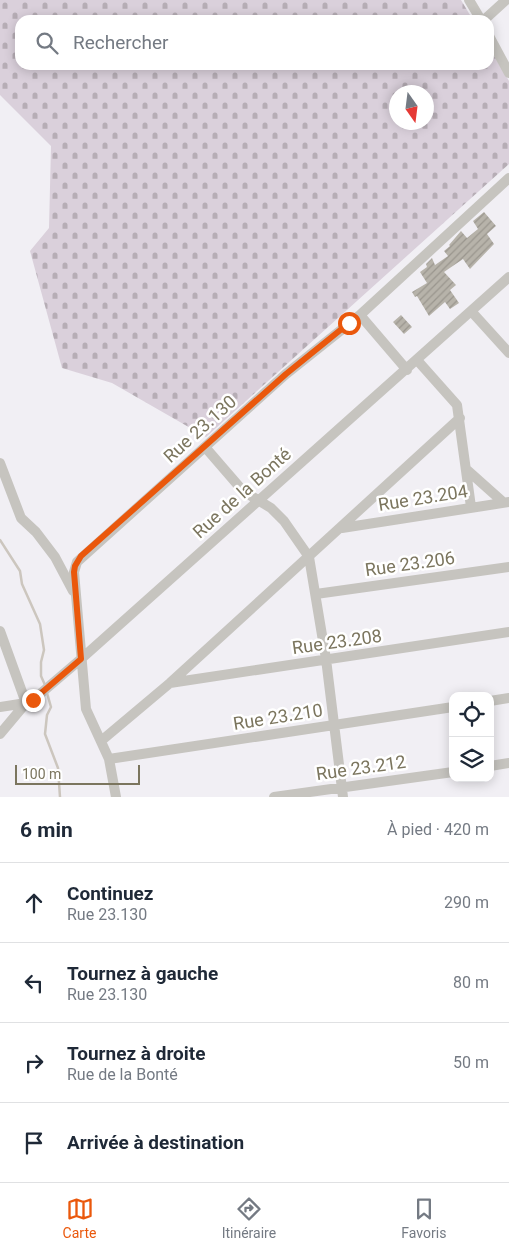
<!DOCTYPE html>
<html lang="fr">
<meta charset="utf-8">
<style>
body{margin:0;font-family:Roboto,sans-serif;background:#f6f6f7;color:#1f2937}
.controls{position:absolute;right:15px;bottom:15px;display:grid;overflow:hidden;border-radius:10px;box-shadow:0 2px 12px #0003}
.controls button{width:45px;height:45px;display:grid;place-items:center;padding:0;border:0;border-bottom:1px solid #e0e1e3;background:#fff;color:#1f2937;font:25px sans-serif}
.compass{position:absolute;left:389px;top:85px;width:45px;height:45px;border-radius:50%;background:#fff;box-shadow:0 2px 12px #0003;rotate:166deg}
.scale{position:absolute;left:15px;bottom:12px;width:125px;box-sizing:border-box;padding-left:5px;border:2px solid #7b755e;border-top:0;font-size:14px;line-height:18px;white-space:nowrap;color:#7b755e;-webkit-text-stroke:4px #fff;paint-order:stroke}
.stop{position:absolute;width:15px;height:15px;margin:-11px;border:4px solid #ea580c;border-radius:50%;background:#fff}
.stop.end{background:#ea580c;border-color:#fff;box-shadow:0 1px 5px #0008}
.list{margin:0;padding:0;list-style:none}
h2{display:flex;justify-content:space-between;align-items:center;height:65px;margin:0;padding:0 20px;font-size:21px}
h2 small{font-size:16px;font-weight:400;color:#747a83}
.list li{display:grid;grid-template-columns:32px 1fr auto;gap:15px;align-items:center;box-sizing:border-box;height:80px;padding:0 20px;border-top:1px solid #e0e1e3}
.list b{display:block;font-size:19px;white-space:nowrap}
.list p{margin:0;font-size:16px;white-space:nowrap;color:#747a83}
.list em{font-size:16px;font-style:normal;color:#747a83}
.icon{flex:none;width:28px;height:28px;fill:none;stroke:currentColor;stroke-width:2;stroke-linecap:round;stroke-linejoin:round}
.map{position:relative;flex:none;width:509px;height:797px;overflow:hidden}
.search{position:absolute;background:#fff;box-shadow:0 2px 12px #0003;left:15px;right:15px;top:15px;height:55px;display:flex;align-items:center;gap:12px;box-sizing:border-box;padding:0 18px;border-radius:15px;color:#747a83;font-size:19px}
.sheet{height:385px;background:#fff}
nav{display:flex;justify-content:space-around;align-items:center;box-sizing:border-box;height:70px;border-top:1px solid #e0e1e3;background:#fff;font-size:14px;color:#747a83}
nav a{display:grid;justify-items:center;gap:2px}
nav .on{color:#ea580c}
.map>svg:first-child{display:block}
.cemetery{fill:url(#cemetery-stones);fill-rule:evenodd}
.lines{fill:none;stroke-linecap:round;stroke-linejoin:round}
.stream{stroke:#ccc6be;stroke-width:2.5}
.building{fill:url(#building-hatch)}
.minor{stroke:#c6c4bf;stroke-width:10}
.route{stroke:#ea580c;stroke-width:6}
.labels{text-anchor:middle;stroke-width:5;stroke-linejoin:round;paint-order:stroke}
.street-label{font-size:18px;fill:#7b755e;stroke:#fff}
</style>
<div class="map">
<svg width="509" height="797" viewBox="0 0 509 797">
<defs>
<pattern id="cemetery-stones" width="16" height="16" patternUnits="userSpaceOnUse" patternTransform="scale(1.25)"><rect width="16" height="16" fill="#dad0db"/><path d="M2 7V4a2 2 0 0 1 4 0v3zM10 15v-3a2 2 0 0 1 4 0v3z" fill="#b6adb5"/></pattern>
<pattern id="building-hatch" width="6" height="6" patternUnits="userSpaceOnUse" patternTransform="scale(1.25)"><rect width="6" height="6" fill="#b7b3aa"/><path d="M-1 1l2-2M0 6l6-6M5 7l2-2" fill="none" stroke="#9a968e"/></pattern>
</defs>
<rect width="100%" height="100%" fill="#f1eff4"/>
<path class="cemetery" d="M 0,0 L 461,0 L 473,20 L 20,20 L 20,65 L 489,65 L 489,47 L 509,81 L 509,164 L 206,437 L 112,383 L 62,368 L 30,251 L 49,228 L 51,146 L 0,95 ZM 396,92 L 426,92 L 426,122 L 396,122 Z"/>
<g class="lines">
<path class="stream" d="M 0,540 L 20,571 L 22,584 L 40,624 L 44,650 L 41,662 L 41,676 L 45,685
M 47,693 L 51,707 L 47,715 L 45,734 L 58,768 L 60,797"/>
</g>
<path class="building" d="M 484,212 L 496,226 L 487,234 L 494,244 L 470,269 L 463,259 L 444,272 L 456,285 L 450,290 L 459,303 L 450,309 L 445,302 L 429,316 L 417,296 L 415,297 L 412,292 L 427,283 L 420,272 L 427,267 L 426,264 L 432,258 L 435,265 L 448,256 L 444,251 L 450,246 L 449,245 L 461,231 L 467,238 L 478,229 L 473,221 Z
M 401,315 L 412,327 L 404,334 L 393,322 Z"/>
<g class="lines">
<path class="minor" d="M 469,0 L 481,20
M 484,20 L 506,0
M 489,36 L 509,73
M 471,311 L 509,353
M 360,315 L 407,370
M 417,360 L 457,405 L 471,507
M 205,447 L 243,491 L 271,508 L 284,521 L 309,557 L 326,659 L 343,797
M 0,463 L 21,518 L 36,532 L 55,557 L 73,591
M 466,469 L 503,502
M 342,528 L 509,502
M 316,594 L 509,567
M 0,631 L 26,703
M 170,683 L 509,632
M 490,701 L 509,698
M 0,707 L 26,703
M 0,734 L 26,703 L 33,700 L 81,659 L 509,277
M 101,741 L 170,683 L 460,418
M 109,759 L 453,707
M 490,766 L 509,763
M 116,797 L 109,759 L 86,709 L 74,572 L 77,562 L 286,374 L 360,315 L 509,178
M 274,797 L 453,772"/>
</g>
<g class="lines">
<path class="route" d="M 33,700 L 81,659 L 74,572 L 75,566 L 81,556 L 286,374 L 349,323"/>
</g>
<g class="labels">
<g class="street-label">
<text transform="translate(200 429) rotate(-42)" y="6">Rue 23.130</text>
<text transform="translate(242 493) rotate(-42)" y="6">Rue de la Bonté</text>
<text transform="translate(423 498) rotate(-9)" y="6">Rue 23.204</text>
<text transform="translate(410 564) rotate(-8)" y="6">Rue 23.206</text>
<text transform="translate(337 642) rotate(-8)" y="6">Rue 23.208</text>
<text transform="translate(278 717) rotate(-9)" y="6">Rue 23.210</text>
<text transform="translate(361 768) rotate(-8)" y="6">Rue 23.212</text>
</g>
</g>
</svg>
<div class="controls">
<button><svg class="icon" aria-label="locate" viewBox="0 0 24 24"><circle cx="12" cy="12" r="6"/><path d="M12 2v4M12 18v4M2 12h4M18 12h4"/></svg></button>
<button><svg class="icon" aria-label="layers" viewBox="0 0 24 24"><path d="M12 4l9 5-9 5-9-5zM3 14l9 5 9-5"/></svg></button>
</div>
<svg class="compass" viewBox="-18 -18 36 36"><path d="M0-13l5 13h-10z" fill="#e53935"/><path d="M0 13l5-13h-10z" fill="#747a83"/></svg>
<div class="scale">100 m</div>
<div class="stop" style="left:349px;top:323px"></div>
<div class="stop end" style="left:33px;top:700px"></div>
<div class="search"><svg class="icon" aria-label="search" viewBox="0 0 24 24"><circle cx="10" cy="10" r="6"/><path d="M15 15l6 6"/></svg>Rechercher</div>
</div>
<section class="sheet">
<h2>6 min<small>À pied · 420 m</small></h2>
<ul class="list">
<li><svg class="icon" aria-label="ahead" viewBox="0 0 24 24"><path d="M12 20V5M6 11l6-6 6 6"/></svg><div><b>Continuez</b><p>Rue 23.130</p></div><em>290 m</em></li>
<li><svg class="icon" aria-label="left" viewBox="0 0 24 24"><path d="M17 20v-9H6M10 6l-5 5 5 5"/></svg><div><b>Tournez à gauche</b><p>Rue 23.130</p></div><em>80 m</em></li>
<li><svg class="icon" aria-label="right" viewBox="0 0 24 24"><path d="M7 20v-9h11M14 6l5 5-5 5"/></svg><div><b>Tournez à droite</b><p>Rue de la Bonté</p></div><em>50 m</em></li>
<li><svg class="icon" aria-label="arrive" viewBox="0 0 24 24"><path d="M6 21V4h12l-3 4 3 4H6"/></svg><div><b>Arrivée à destination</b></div></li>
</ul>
</section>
<nav>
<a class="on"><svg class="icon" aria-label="map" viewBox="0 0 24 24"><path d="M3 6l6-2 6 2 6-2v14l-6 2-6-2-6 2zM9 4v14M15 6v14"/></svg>Carte</a>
<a><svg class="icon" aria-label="directions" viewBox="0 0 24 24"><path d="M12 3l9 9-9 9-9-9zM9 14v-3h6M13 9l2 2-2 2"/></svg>Itinéraire</a>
<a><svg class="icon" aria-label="saved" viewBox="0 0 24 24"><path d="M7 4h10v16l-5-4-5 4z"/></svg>Favoris</a>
</nav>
